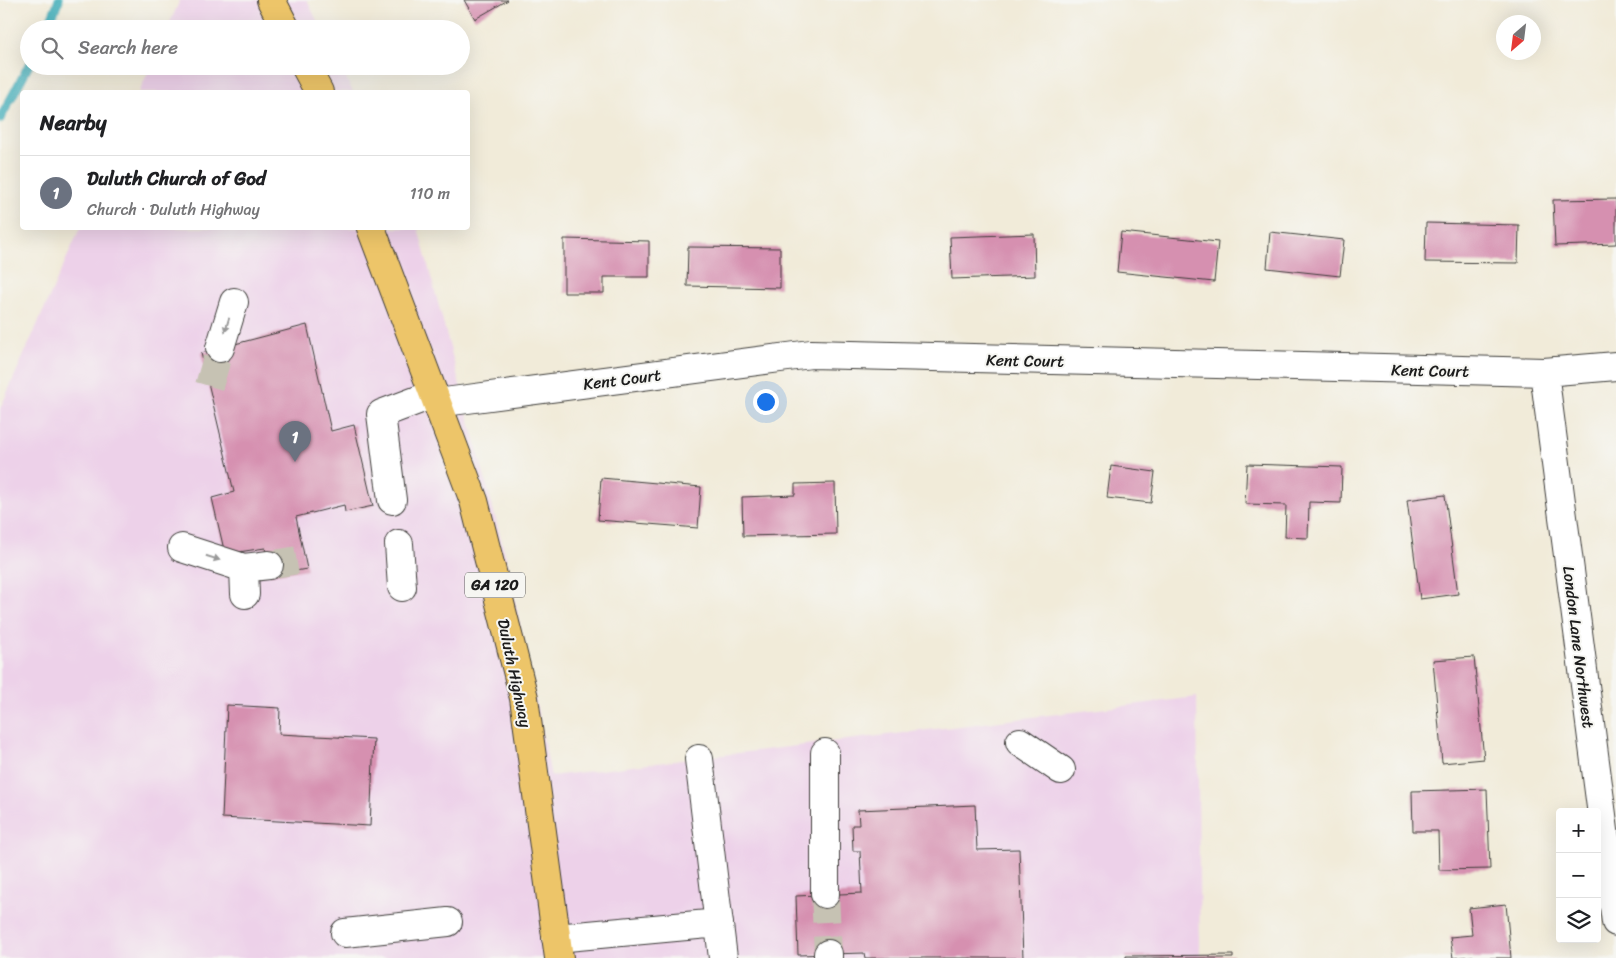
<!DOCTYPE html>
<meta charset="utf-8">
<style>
body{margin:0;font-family:Sriracha,sans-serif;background:#f2f2f2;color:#202124}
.controls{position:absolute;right:15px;bottom:15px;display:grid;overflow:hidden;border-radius:5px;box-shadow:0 5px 20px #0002}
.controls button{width:45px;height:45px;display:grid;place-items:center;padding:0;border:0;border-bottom:1px solid #e0e0e0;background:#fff;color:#202124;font:25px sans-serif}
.compass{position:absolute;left:1496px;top:15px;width:45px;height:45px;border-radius:50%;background:#fff;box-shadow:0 5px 20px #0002;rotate:208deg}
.you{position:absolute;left:765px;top:401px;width:18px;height:18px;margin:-12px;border:4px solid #fff;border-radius:50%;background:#1a73e8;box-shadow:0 0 0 8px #1a73e833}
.badge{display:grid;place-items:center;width:32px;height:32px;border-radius:50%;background:#1a73e8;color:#fff;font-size:16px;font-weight:700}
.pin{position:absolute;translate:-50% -41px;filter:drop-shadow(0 1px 2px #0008)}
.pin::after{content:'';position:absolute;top:26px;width:18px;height:15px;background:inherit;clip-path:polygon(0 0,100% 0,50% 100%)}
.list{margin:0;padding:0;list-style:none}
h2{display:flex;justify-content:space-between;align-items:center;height:65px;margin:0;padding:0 20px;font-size:21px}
h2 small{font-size:16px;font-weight:400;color:#757577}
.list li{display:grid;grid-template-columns:32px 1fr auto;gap:15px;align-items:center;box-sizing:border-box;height:75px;padding:0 20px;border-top:1px solid #e0e0e0}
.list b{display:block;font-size:19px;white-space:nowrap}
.list p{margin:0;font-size:16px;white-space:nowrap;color:#757577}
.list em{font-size:16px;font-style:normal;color:#757577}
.icon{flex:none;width:28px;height:28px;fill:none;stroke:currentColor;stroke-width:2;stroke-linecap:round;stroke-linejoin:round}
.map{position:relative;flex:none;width:1616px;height:958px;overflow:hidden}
.search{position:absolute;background:#fff;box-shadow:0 5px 20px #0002;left:20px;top:20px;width:450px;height:55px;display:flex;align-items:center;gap:12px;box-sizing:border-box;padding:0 18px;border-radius:28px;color:#757577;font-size:19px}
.panel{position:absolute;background:#fff;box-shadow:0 5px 20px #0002;left:20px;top:90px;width:450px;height:140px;border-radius:5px}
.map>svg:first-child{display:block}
.built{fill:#edd1e9}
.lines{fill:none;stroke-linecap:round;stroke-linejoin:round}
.stream{stroke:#3cacb8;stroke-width:9}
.building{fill:#d690b0}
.minor-tunnel{stroke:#c6c2b3;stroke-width:28;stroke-dasharray:28 14;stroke-linecap:butt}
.minor-casing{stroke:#3c3b38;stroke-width:30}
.major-casing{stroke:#3c3b38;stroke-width:30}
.minor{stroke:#fff;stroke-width:28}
.major{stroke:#edc569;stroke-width:28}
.oneway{fill:#999}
.labels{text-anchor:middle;stroke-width:4;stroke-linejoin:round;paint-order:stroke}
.shield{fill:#f6f6f2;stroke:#5d5d5c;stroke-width:1}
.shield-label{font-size:15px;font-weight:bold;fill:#1c1c1c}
.street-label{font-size:16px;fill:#1c1c1c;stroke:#f6f6f2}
</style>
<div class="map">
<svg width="1616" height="958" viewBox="0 0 1616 958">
<rect width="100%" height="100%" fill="#f6f6f2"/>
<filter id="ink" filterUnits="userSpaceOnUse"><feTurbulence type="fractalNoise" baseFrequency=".02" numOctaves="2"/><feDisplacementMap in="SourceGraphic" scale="10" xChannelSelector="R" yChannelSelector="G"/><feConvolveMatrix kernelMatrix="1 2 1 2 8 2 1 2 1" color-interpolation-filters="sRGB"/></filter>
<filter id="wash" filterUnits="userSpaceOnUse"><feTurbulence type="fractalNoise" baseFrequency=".0096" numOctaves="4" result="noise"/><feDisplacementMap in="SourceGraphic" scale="20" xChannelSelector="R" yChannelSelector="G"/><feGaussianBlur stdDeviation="1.12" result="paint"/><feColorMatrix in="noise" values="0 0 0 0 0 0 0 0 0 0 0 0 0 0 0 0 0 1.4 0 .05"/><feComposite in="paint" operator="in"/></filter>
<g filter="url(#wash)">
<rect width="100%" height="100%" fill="#f1ebd9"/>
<path class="built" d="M 180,0 L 307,0 L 321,29 L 167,29 Z
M 151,66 L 340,66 L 353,92 L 139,92 Z
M 80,228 L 418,228 L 506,557 L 551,776 L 1197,697 L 1200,958 L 0,958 L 0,409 Z"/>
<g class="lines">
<path class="stream" d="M 47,29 L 59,0
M 0,119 L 29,65"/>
</g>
<g id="blocks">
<path class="building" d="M 464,0 L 508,0 L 475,19 Z
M 1616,199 L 1616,244 L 1555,246 L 1553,200 Z
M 1426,223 L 1519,225 L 1518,263 L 1425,262 Z
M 1121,232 L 1218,242 L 1214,282 L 1117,272 Z
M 1270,232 L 1344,240 L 1340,276 L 1267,268 Z
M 1034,234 L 1035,276 L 952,279 L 950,237 Z
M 564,239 L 649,241 L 649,277 L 604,277 L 604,293 L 564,293 Z
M 688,247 L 780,248 L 780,288 L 687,286 Z
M 307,325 L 331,431 L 354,425 L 373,506 L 345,512 L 344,505 L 296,517 L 307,569 L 271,575 L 265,548 L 225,554 L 212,498 L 234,492 L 201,353 Z
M 1247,464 L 1342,467 L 1341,503 L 1309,502 L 1308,538 L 1285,537 L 1286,505 L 1245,504 Z
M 1111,466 L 1155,472 L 1151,503 L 1107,498 Z
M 601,478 L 701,487 L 698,528 L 598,520 Z
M 835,483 L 836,534 L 743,536 L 742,497 L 795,495 L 795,484 Z
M 1445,495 L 1458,594 L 1420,599 L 1407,500 Z
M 1474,657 L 1484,759 L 1442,763 L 1433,660 Z
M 227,705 L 280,708 L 279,734 L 374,739 L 370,826 L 222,818 Z
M 1487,789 L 1490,869 L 1439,870 L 1438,831 L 1413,831 L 1412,791 Z
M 975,805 L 977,850 L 1019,849 L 1023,958 L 865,958 L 864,953 L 798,955 L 796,896 L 862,893 L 860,851 L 853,851 L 852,825 L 859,825 L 858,810 Z
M 1506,904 L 1511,958 L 1473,958 L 1473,956 L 1453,958 L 1450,937 L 1472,935 L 1469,908 Z
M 1233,955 L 1233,958 L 1126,958 L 1126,956 Z"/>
</g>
</g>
<g filter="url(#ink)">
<use href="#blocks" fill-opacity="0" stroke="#3c3b38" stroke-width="1"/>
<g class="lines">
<path class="minor-tunnel" d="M 209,386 L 220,348
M 269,565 L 304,559
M 825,894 L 828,954"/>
<defs>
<path id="minor" d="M 220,348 L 234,302
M 1544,372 L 1616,922
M 437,403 L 811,354 L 1544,372 L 1616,366
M 392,500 L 381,414 L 434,394
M 399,544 L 402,587
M 182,548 L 244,568 L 269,565
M 244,568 L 245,594
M 1020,742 L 1061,770
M 825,753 L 825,894
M 699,759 L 723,958
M 345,933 L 448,922
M 556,938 L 719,923
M 828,954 L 828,958"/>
<path id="major" d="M 271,0 L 286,29
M 305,66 L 319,92
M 371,228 L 474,501 L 524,698 L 559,958"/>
</defs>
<use href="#minor" class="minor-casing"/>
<use href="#major" class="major-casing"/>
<use href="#minor" class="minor"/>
<use href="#major" class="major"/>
</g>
<defs><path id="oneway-solid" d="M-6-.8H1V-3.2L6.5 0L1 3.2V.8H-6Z" transform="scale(1.25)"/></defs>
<g class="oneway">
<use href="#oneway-solid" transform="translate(227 325) rotate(107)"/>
<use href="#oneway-solid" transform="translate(213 558) rotate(18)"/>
</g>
</g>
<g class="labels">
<rect class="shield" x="465" y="572.5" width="60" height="25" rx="4"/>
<g class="shield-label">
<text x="495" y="590">GA 120</text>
</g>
<g class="street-label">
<text transform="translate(1025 360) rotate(1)" y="6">Kent Court</text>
<text transform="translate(1430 370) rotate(1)" y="6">Kent Court</text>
<text transform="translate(622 379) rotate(-7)" y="6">Kent Court</text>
<text transform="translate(1579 647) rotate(83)" y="6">London Lane Northwest</text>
<text transform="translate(515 673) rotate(78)" y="6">Duluth Highway</text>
</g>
</g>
</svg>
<div class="controls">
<button>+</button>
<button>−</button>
<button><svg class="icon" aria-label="layers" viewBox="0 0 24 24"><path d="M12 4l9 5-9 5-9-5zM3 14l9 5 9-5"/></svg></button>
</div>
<svg class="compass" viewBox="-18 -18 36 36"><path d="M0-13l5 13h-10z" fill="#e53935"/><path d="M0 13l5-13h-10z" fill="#757577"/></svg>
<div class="you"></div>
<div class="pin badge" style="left:295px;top:462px;background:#6b7280">1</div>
<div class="search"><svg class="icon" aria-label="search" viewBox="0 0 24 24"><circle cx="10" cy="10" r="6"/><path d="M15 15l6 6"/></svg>Search here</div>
<section class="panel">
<h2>Nearby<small></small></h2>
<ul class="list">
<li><span class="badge" style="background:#6b7280">1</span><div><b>Duluth Church of God</b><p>Church · Duluth Highway</p></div><em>110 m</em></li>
</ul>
</section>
</div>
